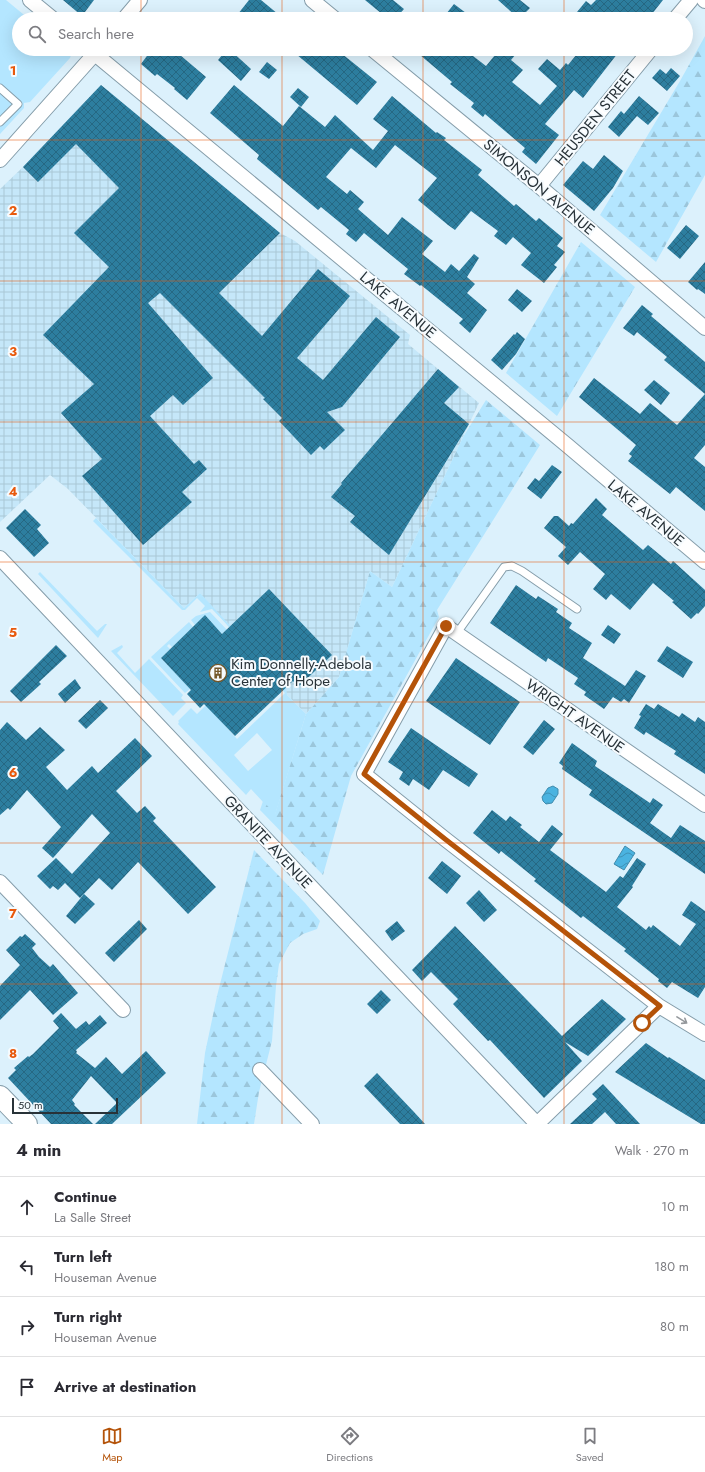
<!DOCTYPE html>
<meta charset="utf-8">
<style>
body{margin:0;font-family:Jost,sans-serif;background:#f2f2f3;color:#2b2b33}
.scale{position:absolute;left:12px;bottom:10px;width:106px;box-sizing:border-box;padding-left:4px;border:2px solid #283238;border-top:0;font-size:11px;line-height:14px;white-space:nowrap;color:#283238;-webkit-text-stroke:3px #f6fbfe;paint-order:stroke}
.stop{position:absolute;width:12px;height:12px;margin:-9px;border:3px solid #b45309;border-radius:50%;background:#fff}
.stop.end{background:#b45309;border-color:#fff;box-shadow:0 1px 4px #0008}
.list{margin:0;padding:0;list-style:none}
h2{display:flex;justify-content:space-between;align-items:center;height:52px;margin:0;padding:0 16px;font-size:17px}
h2 small{font-size:13px;font-weight:400;color:#7c7c81}
.list li{display:grid;grid-template-columns:26px 1fr auto;gap:12px;align-items:center;box-sizing:border-box;height:60px;padding:0 16px;border-top:1px solid #e1e1e2}
.list b{display:block;font-size:15px;white-space:nowrap}
.list p{margin:0;font-size:13px;white-space:nowrap;color:#7c7c81}
.list em{font-size:13px;font-style:normal;color:#7c7c81}
.icon{flex:none;width:22px;height:22px;fill:none;stroke:currentColor;stroke-width:2;stroke-linecap:round;stroke-linejoin:round}
.map{position:relative;flex:none;width:705px;height:1124px;overflow:hidden}
.search{position:absolute;background:#fff;box-shadow:0 4px 16px #0002;left:12px;right:12px;top:12px;height:44px;display:flex;align-items:center;gap:10px;box-sizing:border-box;padding:0 14px;border-radius:22px;color:#7c7c81;font-size:15px}
.sheet{height:292px;background:#fff}
nav{display:flex;justify-content:space-around;align-items:center;box-sizing:border-box;height:56px;border-top:1px solid #e1e1e2;background:#fff;font-size:11px;color:#7c7c81}
nav a{display:grid;justify-items:center;gap:2px}
nav .on{color:#b45309}
.map>svg:first-child{display:block}
.industrial{fill:url(#industrial-grid)}
.green{fill:#b4e6ff;fill-rule:evenodd}
.forest{fill:url(#forest-firs)}
.water{fill:url(#water-waves);stroke:#408cae}
.building{fill:url(#building-cross-hatch)}
.lines{fill:none;stroke-linecap:round;stroke-linejoin:round}
.lane-casing{stroke:#859daa;stroke-width:9}
.street-casing{stroke:#859daa;stroke-width:16}
.secondary-casing{stroke:#859daa;stroke-width:22}
.lane{stroke:#fff;stroke-width:7}
.street{stroke:#fff;stroke-width:14}
.secondary{stroke:#fff;stroke-width:20}
.oneway{stroke:#94989c}
.route{stroke:#b45309;stroke-width:5}
.grid{fill:none;stroke:#e8590c;stroke-width:1;stroke-opacity:0.55}
.labels{text-anchor:middle;stroke-width:4;stroke-linejoin:round;paint-order:stroke}
.street-label{font-size:15px;fill:#283238;stroke:#f6fbfe}
.poi-label{font-size:15px;fill:#283238;stroke:#f6fbfe;text-anchor:start}
.grid-label{font-size:13px;text-anchor:middle;font-weight:bold;fill:#e8590c;stroke:#f6fbfe;stroke-width:4;stroke-linejoin:round;paint-order:stroke}
</style>
<div class="map">
<svg width="705" height="1124" viewBox="0 0 705 1124">
<defs>
<pattern id="industrial-grid" width="8" height="8" patternUnits="userSpaceOnUse"><rect width="8" height="8" fill="#c5e7f9"/><path d="M0 4h8M4 0v8" fill="none" stroke="#a9c7d6"/></pattern>
<pattern id="forest-firs" width="22" height="20" patternUnits="userSpaceOnUse"><rect width="22" height="20" fill="#b4e6ff"/><path d="M5 1l3.5 6h-7zM16 11l3.5 6h-7z" fill="#9bc6db"/></pattern>
<pattern id="water-waves" width="16" height="10" patternUnits="userSpaceOnUse"><rect width="16" height="10" fill="#4ab3e0"/><path d="M0 5q4-4 8 0t8 0" fill="none" stroke="#3e92b7"/></pattern>
<pattern id="building-cross-hatch" width="8" height="8" patternUnits="userSpaceOnUse"><rect width="8" height="8" fill="#2d7e9f"/><path d="M0 0l8 8M0 8l8-8" fill="none" stroke="#266883"/></pattern>
</defs>
<rect width="100%" height="100%" fill="#dcf1fc"/>
<path class="industrial" d="M 101,85 L 280,233 L 295,241 L 410,335 L 408,344 L 479,403 L 392,587 L 370,571 L 339,677 L 306,714 L 287,695 L 200,593 L 184,608 L 68,489 L 50,475 L 0,522 L 0,189 L 23,167 Z"/>
<path class="green" d="M 0,0 L 6,0 L 29,19 L 19,19 L 19,49 L 65,49 L 71,55 L 70,58 L 30,102 L 24,103 L 24,108 L 0,134 Z
M 96,518 L 184,608 L 200,593 L 286,686 L 287,695 L 306,714 L 275,815 L 251,789 L 246,795 L 178,724 L 179,722 L 178,721 L 191,708 L 197,714 L 206,705 L 237,739 L 285,693 L 274,681 L 269,669 L 212,609 L 200,612 L 205,606 L 197,598 L 185,610 L 182,610 L 93,521 ZM 257,733 L 272,750 L 248,771 L 234,755 Z
M 40,572 L 97,631 L 105,624 L 107,624 L 98,638 L 38,574 Z
M 210,612 L 266,671 L 272,683 L 281,693 L 280,694 L 205,616 L 195,625 L 191,620 L 196,616 Z
M 189,622 L 193,627 L 172,647 L 169,644 L 167,646 L 170,649 L 161,658 L 190,689 L 185,693 L 151,657 Z
M 122,645 L 123,647 L 117,653 L 135,673 L 149,659 L 183,695 L 181,698 L 186,703 L 173,716 L 111,651 Z"/>
<path class="forest" d="M 705,36 L 705,175 L 656,262 L 600,215 L 680,81 Z
M 581,242 L 635,287 L 557,416 L 506,373 Z
M 486,400 L 540,445 L 437,610 L 439,617 L 351,776 L 323,875 L 260,810 L 263,801 L 275,814 L 306,714 L 339,677 L 370,571 L 392,587 L 463,437 Z
M 254,850 L 305,903 L 320,921 L 317,929 L 303,934 L 290,943 L 279,964 L 276,986 L 272,1041 L 259,1092 L 254,1124 L 197,1124 L 205,1053 L 217,996 Z"/>
<path class="water" d="M 553,786 L 558,789 L 558,794 L 552,803 L 546,804 L 543,801 L 542,797 L 548,788 Z
M 625,846 L 635,853 L 624,870 L 614,864 Z"/>
<path class="building" d="M 63,0 L 94,0 L 82,16 Z
M 249,0 L 261,0 L 284,19 L 234,19 Z
M 365,0 L 393,0 L 404,9 L 395,19 L 378,19 L 382,14 Z
M 498,0 L 520,0 L 530,8 L 519,19 Z
M 596,0 L 663,0 L 648,19 L 585,19 L 577,12 L 586,1 L 591,5 Z
M 454,4 L 474,19 L 453,19 L 446,14 Z
M 152,49 L 173,49 L 206,77 L 187,100 L 174,89 L 175,88 L 157,74 L 155,76 L 141,64 Z
M 227,49 L 229,49 L 251,69 L 241,81 L 218,60 Z
M 290,49 L 336,49 L 377,82 L 357,105 Z
M 413,49 L 464,49 L 486,66 L 500,49 L 510,49 L 516,54 L 511,60 L 523,70 L 512,82 L 540,105 L 557,86 L 538,69 L 547,59 L 560,70 L 566,63 L 568,65 L 581,49 L 621,49 L 583,98 L 574,90 L 545,124 L 559,135 L 536,164 L 522,152 L 525,148 L 485,114 L 483,117 L 471,107 L 474,103 L 450,84 L 452,82 Z
M 267,62 L 277,70 L 269,79 L 259,72 Z
M 671,68 L 680,76 L 667,91 L 652,78 L 660,69 L 666,74 Z
M 101,85 L 280,233 L 219,293 L 262,336 L 318,269 L 350,296 L 297,358 L 323,380 L 376,317 L 400,337 L 342,407 L 327,412 L 345,430 L 324,450 L 320,446 L 311,455 L 279,421 L 282,418 L 263,399 L 265,398 L 160,293 L 148,303 L 213,378 L 183,405 L 173,395 L 150,416 L 194,464 L 199,460 L 207,469 L 182,492 L 192,502 L 143,545 L 82,476 L 102,459 L 61,413 L 94,384 L 43,335 L 109,267 L 74,233 L 119,188 L 76,144 L 38,182 L 23,167 Z
M 234,85 L 283,126 L 299,106 L 325,127 L 335,115 L 373,150 L 388,131 L 373,119 L 392,96 L 436,133 L 437,132 L 446,138 L 444,140 L 482,170 L 478,175 L 514,206 L 516,204 L 536,221 L 539,218 L 563,238 L 557,246 L 565,252 L 554,265 L 557,267 L 544,283 L 521,265 L 531,253 L 513,237 L 506,245 L 494,236 L 498,231 L 471,211 L 455,230 L 448,225 L 418,200 L 437,178 L 395,145 L 376,168 L 351,148 L 326,177 L 347,194 L 350,190 L 364,202 L 358,209 L 388,235 L 402,217 L 433,241 L 422,254 L 445,272 L 451,264 L 459,271 L 474,254 L 479,258 L 467,277 L 475,284 L 467,293 L 487,310 L 470,333 L 459,323 L 463,319 L 421,285 L 420,286 L 404,274 L 408,269 L 364,233 L 356,242 L 346,234 L 349,230 L 321,207 L 318,210 L 281,179 L 257,159 L 259,155 L 210,113 Z
M 298,88 L 309,97 L 301,107 L 290,97 Z
M 639,96 L 659,113 L 648,125 L 637,116 L 619,137 L 608,127 L 621,111 L 624,114 Z
M 604,155 L 623,171 L 613,188 L 594,211 L 563,185 L 583,161 L 593,169 Z
M 686,225 L 699,236 L 680,259 L 667,248 Z
M 705,262 L 705,294 L 698,289 L 697,290 L 688,282 Z
M 517,289 L 532,301 L 522,312 L 508,300 Z
M 642,305 L 653,314 L 651,316 L 705,362 L 705,445 L 694,458 L 705,467 L 705,511 L 676,487 L 670,494 L 628,461 L 632,456 L 629,454 L 636,445 L 579,397 L 594,378 L 640,414 L 650,403 L 677,425 L 705,394 L 664,360 L 667,357 L 637,332 L 634,336 L 623,328 Z
M 517,332 L 525,339 L 516,354 L 502,370 L 491,360 L 514,334 L 515,335 Z
M 438,369 L 459,387 L 444,403 L 469,424 L 389,555 L 350,522 L 355,516 L 331,497 L 342,484 L 341,483 Z
M 654,380 L 670,393 L 661,405 L 644,390 Z
M 552,465 L 562,472 L 541,499 L 527,488 L 535,478 L 539,481 Z
M 596,498 L 607,509 L 602,515 L 643,550 L 648,545 L 671,564 L 673,561 L 705,590 L 705,606 L 698,614 L 697,613 L 691,619 L 672,602 L 674,601 L 653,583 L 630,610 L 611,594 L 606,600 L 593,589 L 605,574 L 580,552 L 568,565 L 558,556 L 566,547 L 544,528 L 554,516 L 558,516 L 569,526 L 571,523 L 573,524 Z
M 25,509 L 41,525 L 37,529 L 49,543 L 34,557 L 6,528 Z
M 516,585 L 536,599 L 538,596 L 558,609 L 556,612 L 572,623 L 569,628 L 592,643 L 583,658 L 625,686 L 636,670 L 646,676 L 629,703 L 624,699 L 621,702 L 613,697 L 604,709 L 584,695 L 586,692 L 574,684 L 578,678 L 548,658 L 546,662 L 490,623 Z
M 269,589 L 332,655 L 298,687 L 293,681 L 235,736 L 204,704 L 200,708 L 187,694 L 191,690 L 161,658 L 205,615 L 222,634 Z
M 608,625 L 621,634 L 614,644 L 601,635 Z
M 56,645 L 67,656 L 39,682 L 41,684 L 21,702 L 10,691 Z
M 667,646 L 693,662 L 683,678 L 657,661 Z
M 456,658 L 520,702 L 490,745 L 426,701 Z
M 75,679 L 81,688 L 65,703 L 58,694 Z
M 100,700 L 108,708 L 86,729 L 78,721 Z
M 646,704 L 654,709 L 658,704 L 679,717 L 682,713 L 695,722 L 698,717 L 705,722 L 705,774 L 674,754 L 676,751 L 646,732 L 644,735 L 634,728 L 641,716 L 639,715 Z
M 544,720 L 555,729 L 533,755 L 523,747 Z
M 7,722 L 26,740 L 40,727 L 65,750 L 46,767 L 67,790 L 92,766 L 98,773 L 135,738 L 152,756 L 116,791 L 137,813 L 145,806 L 156,818 L 153,821 L 216,887 L 188,914 L 138,862 L 112,890 L 99,878 L 80,898 L 65,883 L 58,890 L 53,886 L 50,889 L 37,876 L 56,858 L 72,874 L 110,833 L 92,814 L 53,858 L 42,848 L 61,827 L 27,790 L 10,810 L 8,808 L 0,815 L 0,730 Z
M 411,728 L 478,774 L 469,787 L 443,770 L 429,790 L 413,779 L 409,786 L 399,779 L 403,772 L 388,762 Z
M 572,743 L 597,761 L 595,766 L 650,803 L 653,798 L 663,805 L 650,823 L 671,838 L 680,825 L 705,841 L 705,874 L 589,795 L 592,790 L 562,769 L 563,766 L 559,763 Z
M 492,810 L 506,821 L 510,816 L 522,825 L 520,827 L 539,842 L 552,825 L 563,834 L 550,850 L 606,892 L 620,876 L 623,878 L 637,858 L 646,864 L 632,886 L 633,887 L 617,907 L 646,930 L 649,926 L 651,928 L 653,925 L 680,946 L 696,924 L 682,915 L 691,901 L 705,911 L 705,987 L 698,998 L 672,982 L 667,988 L 658,981 L 659,979 L 624,951 L 626,949 L 583,916 L 581,918 L 534,881 L 536,879 L 501,851 L 499,854 L 473,833 Z
M 442,861 L 461,876 L 447,894 L 428,878 Z
M 479,890 L 497,910 L 484,922 L 466,903 Z
M 84,894 L 95,904 L 75,924 L 66,916 Z
M 139,920 L 147,929 L 114,962 L 105,953 Z
M 397,921 L 405,931 L 392,941 L 385,931 Z
M 455,926 L 562,1036 L 602,999 L 626,1019 L 588,1056 L 565,1042 L 582,1061 L 544,1098 L 490,1040 L 488,1041 L 453,1004 L 458,999 L 431,972 L 422,981 L 412,970 Z
M 25,934 L 36,944 L 32,948 L 39,957 L 50,967 L 53,964 L 78,993 L 53,1015 L 30,990 L 0,1020 L 0,986 L 20,965 L 6,950 L 20,936 L 22,937 Z
M 381,990 L 391,1000 L 377,1014 L 367,1004 Z
M 61,1013 L 76,1029 L 86,1021 L 89,1025 L 100,1015 L 107,1023 L 76,1050 L 77,1052 L 76,1053 L 95,1068 L 106,1057 L 122,1074 L 146,1051 L 166,1073 L 112,1124 L 95,1124 L 117,1103 L 91,1076 L 72,1100 L 75,1104 L 74,1105 L 93,1124 L 51,1124 L 8,1078 L 16,1070 L 14,1068 L 28,1056 L 29,1057 L 33,1054 L 59,1028 L 53,1021 Z
M 646,1043 L 668,1058 L 669,1057 L 705,1080 L 705,1124 L 701,1124 L 615,1072 Z
M 377,1073 L 414,1112 L 425,1124 L 400,1124 L 364,1086 Z
M 603,1084 L 640,1124 L 616,1124 L 605,1112 L 592,1124 L 570,1124 L 597,1099 L 592,1094 Z"/>
<g class="lines">
<defs>
<path id="lane" d="M 0,88 L 18,104 L 0,122
M 457,633 L 504,567 L 512,566 L 522,571 L 577,609"/>
<path id="street" d="M 30,0 L 53,19
M 312,0 L 335,19
M 704,0 L 705,1
M 124,19 L 140,0
M 675,19 L 691,0
M 89,49 L 568,446 L 705,562
M 372,49 L 539,186 L 705,328
M 0,160 L 99,49
M 539,186 L 651,49
M 0,558 L 317,893 L 537,1124 L 659,1006
M 705,805 L 446,626 L 364,774 L 445,839 L 659,1006 L 705,1034
M 0,882 L 123,1010
M 260,1070 L 312,1124"/>
<path id="secondary" d="M 0,1096 L 27,1124"/>
</defs>
<use href="#lane" class="lane-casing"/>
<use href="#street" class="street-casing"/>
<use href="#secondary" class="secondary-casing"/>
<use href="#lane" class="lane"/>
<use href="#street" class="street"/>
<use href="#secondary" class="secondary"/>
</g>
<defs><path id="oneway-shaft" d="M-6 0H5M1.5-3L5.5 0L1.5 3" fill="none" stroke-width="1.6" stroke-linecap="round" stroke-linejoin="round"/></defs>
<use class="oneway" href="#oneway-shaft" transform="translate(682 1020) rotate(32)"/>
<g class="lines">
<path class="route" d="M 446,626 L 364,774 L 445,839 L 660,1006 L 642,1023"/>
</g>
<path class="grid" d="M 141,0 L 141,19M 282,0 L 282,19M 423,0 L 423,19M 564,0 L 564,19M 141,49 L 141,1124M 282,49 L 282,1124M 423,49 L 423,1124M 564,49 L 564,1124M 0,140 L 705,140M 0,281 L 705,281M 0,422 L 705,422M 0,562 L 705,562M 0,702 L 705,702M 0,843 L 705,843M 0,984 L 705,984"/>
<defs>
<symbol id="building-ring" viewBox="-11 -11 22 22"><circle r="9.5" fill="#f6fbfe" stroke="#73572a" stroke-width="1.5"/><path d="M-4-6H4V6H1V3H-1V6H-4ZM-2.5-4.3h1.7v1.8h-1.7ZM.8-4.3h1.7v1.8H.8ZM-2.5-1h1.7V.8h-1.7ZM.8-1h1.7V.8H.8Z" fill="#73572a"/></symbol>
</defs>
<g fill-rule="evenodd">
<use href="#building-ring" x="208" y="663" width="20" height="20"/>
</g>
<g class="labels">
<g class="street-label">
<text transform="translate(595 118) rotate(-51)" y="5">HEUSDEN STREET</text>
<text transform="translate(539 187) rotate(40)" y="5">SIMONSON AVENUE</text>
<text transform="translate(398 305) rotate(40)" y="5">LAKE AVENUE</text>
<text transform="translate(646 513) rotate(40)" y="5">LAKE AVENUE</text>
<text transform="translate(575 716) rotate(35)" y="5">WRIGHT AVENUE</text>
<text transform="translate(268 842) rotate(47)" y="5">GRANITE AVENUE</text>
</g>
<g class="poi-label">
<text x="231" y="669">Kim Donnelly-Adebola<tspan x="231" dy="17">Center of Hope</tspan></text>
</g>
</g>
<g class="grid-label">
<text x="13" y="75">1</text>
<text x="13" y="215">2</text>
<text x="13" y="356">3</text>
<text x="13" y="496">4</text>
<text x="13" y="637">5</text>
<text x="13" y="777">6</text>
<text x="13" y="918">7</text>
<text x="13" y="1058">8</text>
</g>
</svg>
<div class="scale">50 m</div>
<div class="stop" style="left:642px;top:1023px"></div>
<div class="stop end" style="left:446px;top:626px"></div>
<div class="search"><svg class="icon" aria-label="search" viewBox="0 0 24 24"><circle cx="10" cy="10" r="6"/><path d="M15 15l6 6"/></svg>Search here</div>
</div>
<section class="sheet">
<h2>4 min<small>Walk · 270 m</small></h2>
<ul class="list">
<li><svg class="icon" aria-label="ahead" viewBox="0 0 24 24"><path d="M12 20V5M6 11l6-6 6 6"/></svg><div><b>Continue</b><p>La Salle Street</p></div><em>10 m</em></li>
<li><svg class="icon" aria-label="left" viewBox="0 0 24 24"><path d="M17 20v-9H6M10 6l-5 5 5 5"/></svg><div><b>Turn left</b><p>Houseman Avenue</p></div><em>180 m</em></li>
<li><svg class="icon" aria-label="right" viewBox="0 0 24 24"><path d="M7 20v-9h11M14 6l5 5-5 5"/></svg><div><b>Turn right</b><p>Houseman Avenue</p></div><em>80 m</em></li>
<li><svg class="icon" aria-label="arrive" viewBox="0 0 24 24"><path d="M6 21V4h12l-3 4 3 4H6"/></svg><div><b>Arrive at destination</b></div></li>
</ul>
</section>
<nav>
<a class="on"><svg class="icon" aria-label="map" viewBox="0 0 24 24"><path d="M3 6l6-2 6 2 6-2v14l-6 2-6-2-6 2zM9 4v14M15 6v14"/></svg>Map</a>
<a><svg class="icon" aria-label="directions" viewBox="0 0 24 24"><path d="M12 3l9 9-9 9-9-9zM9 14v-3h6M13 9l2 2-2 2"/></svg>Directions</a>
<a><svg class="icon" aria-label="saved" viewBox="0 0 24 24"><path d="M7 4h10v16l-5-4-5 4z"/></svg>Saved</a>
</nav>
